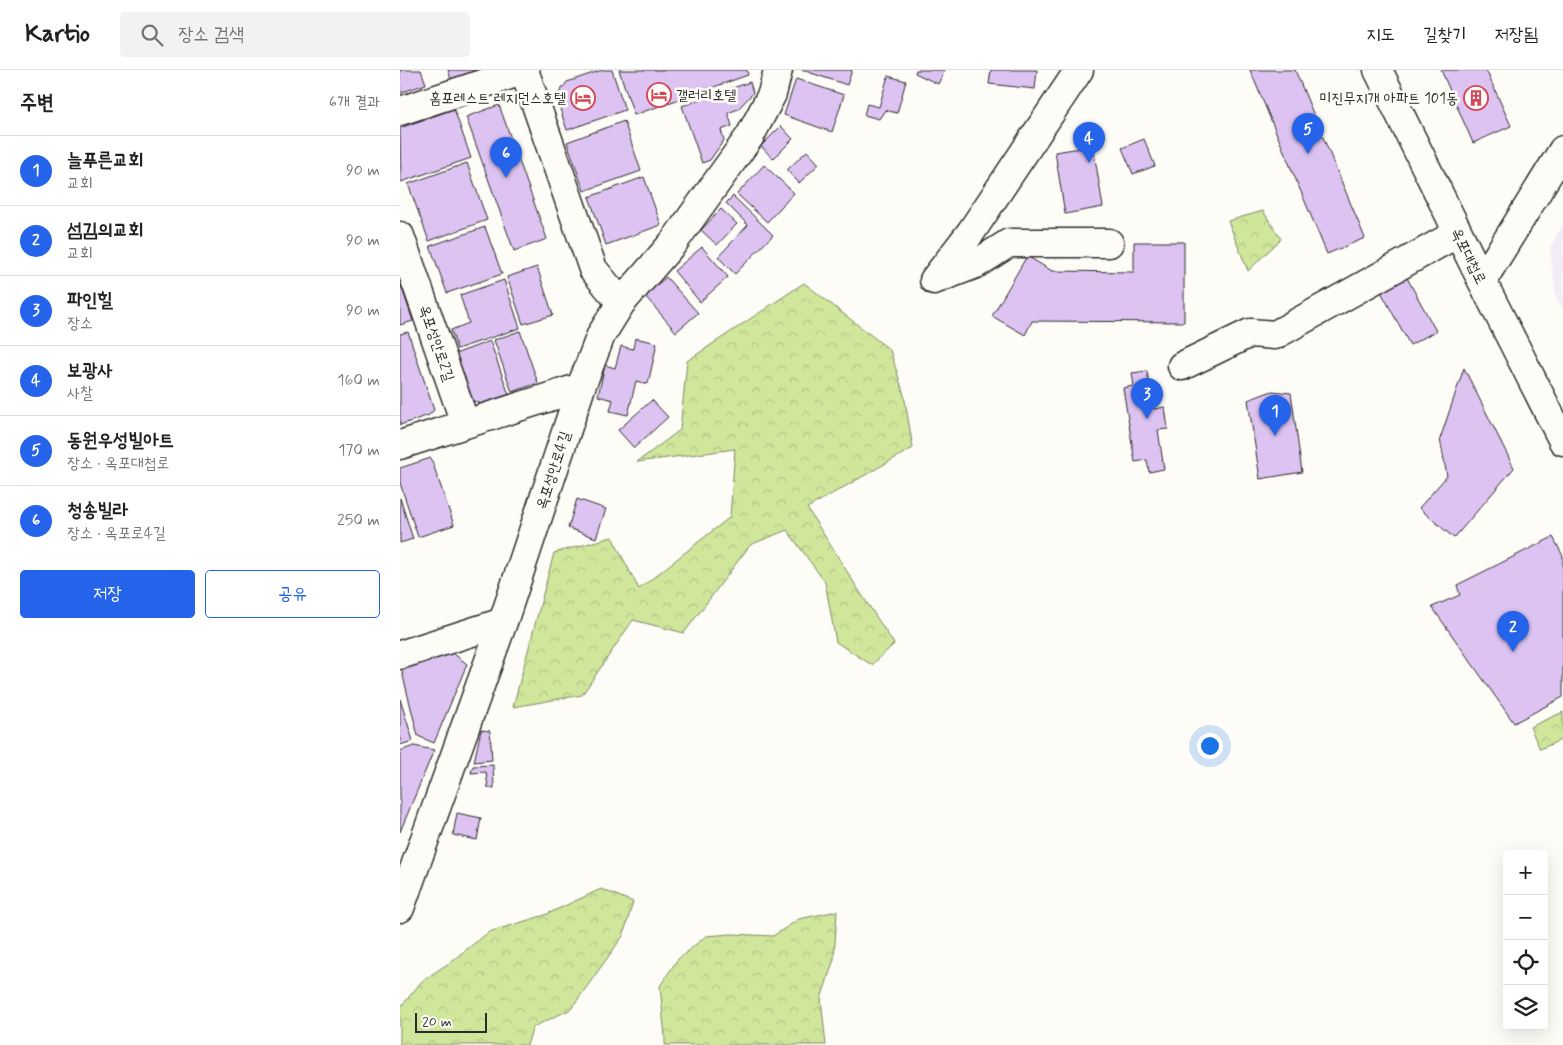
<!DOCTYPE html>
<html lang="ko">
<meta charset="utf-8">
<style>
body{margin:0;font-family:Mynerve,"Poor Story",sans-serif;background:#f2f2f2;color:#202124}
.controls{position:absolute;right:15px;bottom:15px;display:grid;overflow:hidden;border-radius:5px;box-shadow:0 5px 20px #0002}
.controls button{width:45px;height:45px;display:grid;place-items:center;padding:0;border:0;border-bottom:1px solid #e0e0e0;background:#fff;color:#202124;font:25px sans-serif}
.scale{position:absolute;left:15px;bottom:12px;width:72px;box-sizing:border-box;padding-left:5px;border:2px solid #2b2b2b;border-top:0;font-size:14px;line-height:18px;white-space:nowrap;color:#2b2b2b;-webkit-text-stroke:4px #fdfcf7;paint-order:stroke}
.you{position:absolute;left:809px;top:675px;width:18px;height:18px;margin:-12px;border:4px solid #fff;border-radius:50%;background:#1a73e8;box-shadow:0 0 0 8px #1a73e833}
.badge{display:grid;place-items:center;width:32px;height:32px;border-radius:50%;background:#2563eb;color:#fff;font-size:16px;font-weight:700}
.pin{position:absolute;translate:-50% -41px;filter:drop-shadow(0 1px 2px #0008)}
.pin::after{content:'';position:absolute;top:26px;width:18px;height:15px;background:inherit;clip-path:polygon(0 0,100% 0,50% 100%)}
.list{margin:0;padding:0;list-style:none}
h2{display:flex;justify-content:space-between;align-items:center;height:65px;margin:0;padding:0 20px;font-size:21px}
h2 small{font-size:16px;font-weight:400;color:#757577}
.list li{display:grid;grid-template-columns:32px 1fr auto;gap:15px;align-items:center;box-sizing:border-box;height:70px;padding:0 20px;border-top:1px solid #e0e0e0}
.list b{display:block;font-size:19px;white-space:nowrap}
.list p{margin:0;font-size:16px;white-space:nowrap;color:#757577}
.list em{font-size:16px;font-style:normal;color:#757577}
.actions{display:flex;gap:10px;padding:15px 20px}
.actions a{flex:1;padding:11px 0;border:1px solid #2563eb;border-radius:5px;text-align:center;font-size:18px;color:#2563eb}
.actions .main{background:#2563eb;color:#fff}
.icon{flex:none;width:28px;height:28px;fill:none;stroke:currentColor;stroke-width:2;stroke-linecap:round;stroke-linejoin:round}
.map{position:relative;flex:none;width:1163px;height:975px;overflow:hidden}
header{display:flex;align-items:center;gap:30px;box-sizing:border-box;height:70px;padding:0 25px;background:#fff;border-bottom:1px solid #e0e0e0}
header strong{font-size:24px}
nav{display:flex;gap:28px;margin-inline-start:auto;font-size:18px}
.search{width:350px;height:45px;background:#f2f2f2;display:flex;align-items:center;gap:12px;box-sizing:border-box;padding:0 18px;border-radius:5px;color:#757577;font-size:19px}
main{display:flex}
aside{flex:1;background:#fff}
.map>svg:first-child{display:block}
.built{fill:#f3ebf6}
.forest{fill:url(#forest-crowns);stroke:#7d8863}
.building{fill:#ddc3f2;stroke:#2b2b2b}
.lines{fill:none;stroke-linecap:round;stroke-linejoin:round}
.minor-casing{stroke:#2b2b2b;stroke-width:31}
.minor{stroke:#fdfcf7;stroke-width:28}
.labels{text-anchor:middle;stroke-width:5;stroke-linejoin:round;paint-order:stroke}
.poi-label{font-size:15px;fill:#2b2b2b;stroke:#fdfcf7;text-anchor:end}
.street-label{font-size:15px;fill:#2b2b2b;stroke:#fdfcf7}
</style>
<header>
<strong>Kartio</strong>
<div class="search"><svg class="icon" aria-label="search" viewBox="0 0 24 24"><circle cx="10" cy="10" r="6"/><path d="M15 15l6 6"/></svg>장소 검색</div>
<nav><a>지도</a><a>길찾기</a><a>저장됨</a></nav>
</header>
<main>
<aside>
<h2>주변<small>6개 결과</small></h2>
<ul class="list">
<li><span class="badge">1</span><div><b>늘푸른교회</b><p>교회</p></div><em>90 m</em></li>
<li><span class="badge">2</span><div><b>섬김의교회</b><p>교회</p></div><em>90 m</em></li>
<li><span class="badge">3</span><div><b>파인힐</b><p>장소</p></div><em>90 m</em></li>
<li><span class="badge">4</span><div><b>보광사</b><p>사찰</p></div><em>160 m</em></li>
<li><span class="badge">5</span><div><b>동원우성빌아트</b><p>장소 · 옥포대첩로</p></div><em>170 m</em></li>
<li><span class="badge">6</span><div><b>청송빌라</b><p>장소 · 옥포로4길</p></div><em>250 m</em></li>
</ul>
<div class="actions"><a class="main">저장</a><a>공유</a></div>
</aside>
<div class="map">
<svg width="1163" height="975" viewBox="0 0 1163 975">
<defs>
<pattern id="forest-crowns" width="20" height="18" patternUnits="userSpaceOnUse" patternTransform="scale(1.25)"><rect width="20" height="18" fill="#cfe69b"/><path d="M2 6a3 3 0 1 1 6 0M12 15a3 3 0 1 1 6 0" fill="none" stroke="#b2c586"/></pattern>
</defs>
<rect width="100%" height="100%" fill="#fdfcf7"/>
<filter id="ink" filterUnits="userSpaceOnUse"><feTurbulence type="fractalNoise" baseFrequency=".02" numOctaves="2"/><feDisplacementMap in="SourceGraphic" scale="10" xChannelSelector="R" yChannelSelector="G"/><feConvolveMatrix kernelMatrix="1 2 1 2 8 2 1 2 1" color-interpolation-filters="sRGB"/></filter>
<g filter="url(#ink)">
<path class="built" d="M 1163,154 L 1163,240 L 1156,227 L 1150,178 Z"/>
<path class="forest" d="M 863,141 L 881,169 L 848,201 L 828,151 Z
M 404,213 L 490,280 L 504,325 L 513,378 L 407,438 L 458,519 L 494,574 L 472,595 L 436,572 L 425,512 L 387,460 L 350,475 L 284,563 L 233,550 L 182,625 L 113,637 L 154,483 L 212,467 L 239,519 L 330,447 L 335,379 L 237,392 L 280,360 L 287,291 Z
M 1163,642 L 1163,669 L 1140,679 L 1130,657 Z
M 201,819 L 233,832 L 223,866 L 171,939 L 133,957 L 127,975 L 0,975 L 0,938 L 22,911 L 49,893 L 89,862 L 145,845 Z
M 437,841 L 434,889 L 421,929 L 426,975 L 265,975 L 265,967 L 260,916 L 277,890 L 306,866 L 331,864 L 373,866 L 399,849 Z"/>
<path class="building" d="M 0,0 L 21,0 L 26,14 L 0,23 Z
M 48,0 L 77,0 L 51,9 Z
M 202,0 L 212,0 L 225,40 L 167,60 L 156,27 L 167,12 Z
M 219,0 L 347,0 L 348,5 L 234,45 Z
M 402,0 L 452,0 L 447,15 Z
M 516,0 L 545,0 L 538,14 L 515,3 Z
M 591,0 L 637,0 L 635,19 L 589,14 Z
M 850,0 L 895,0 L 965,168 L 927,184 Z
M 1041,0 L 1086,0 L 1111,56 L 1073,73 Z
M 488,6 L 506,11 L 497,43 L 485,40 L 479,49 L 464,45 L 467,34 L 479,37 Z
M 396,9 L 444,25 L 432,62 L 384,45 Z
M 350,12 L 353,23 L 338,39 L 328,43 L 332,56 L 321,60 L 324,70 L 310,90 L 302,93 L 282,36 Z
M 99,35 L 147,169 L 114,181 L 66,47 Z
M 54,39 L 71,88 L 1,112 L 0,58 Z
M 224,51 L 241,101 L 184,121 L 167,72 Z
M 381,56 L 393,69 L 373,89 L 361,76 Z
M 744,69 L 755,96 L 733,104 L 722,78 Z
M 693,76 L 703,137 L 665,144 L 655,82 Z
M 407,81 L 419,94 L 399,113 L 387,100 Z
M 67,93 L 87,150 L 29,171 L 8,114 Z
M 364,95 L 394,123 L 367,152 L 337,124 Z
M 244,107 L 261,155 L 206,175 L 189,127 Z
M 333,126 L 373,165 L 335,204 L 318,187 L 348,155 L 326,133 Z
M 321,139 L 337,154 L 317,175 L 301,160 Z
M 85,157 L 102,204 L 47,223 L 30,176 Z
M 734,172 L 784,172 L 784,252 L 632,251 L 625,265 L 592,246 L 627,186 L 652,201 L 734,202 Z
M 302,177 L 328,207 L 300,232 L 274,201 Z
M 137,197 L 153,245 L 123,254 L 107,207 Z
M 1006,206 L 1036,261 L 1010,275 L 980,220 Z
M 266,207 L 298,243 L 276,262 L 245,226 Z
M 104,210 L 120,258 L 57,279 L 51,260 L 69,253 L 60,225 Z
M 0,212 L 13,251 L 0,255 Z
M 120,261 L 138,313 L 112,322 L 94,270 Z
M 8,262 L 34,340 L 29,345 L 0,355 L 0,264 Z
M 235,268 L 257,273 L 248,314 L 236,311 L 228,345 L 210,341 L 213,330 L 198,326 L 205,295 L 215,298 L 221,276 L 233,279 Z
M 90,271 L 109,325 L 82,334 L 71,330 L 55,284 Z
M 1064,298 L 1114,398 L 1054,468 L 1019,438 L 1047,406 L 1040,369 Z
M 747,301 L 754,339 L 765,337 L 768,359 L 758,360 L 764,399 L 749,402 L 747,390 L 735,392 L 723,318 L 734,316 L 732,303 Z
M 872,321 L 891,323 L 902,402 L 860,409 L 848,330 Z
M 252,330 L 268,347 L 234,378 L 218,360 Z
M 31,388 L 54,455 L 18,467 L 0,413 L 0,398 Z
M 0,428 L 13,469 L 0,473 Z
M 177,429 L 206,439 L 196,468 L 168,458 Z
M 1153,467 L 1163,486 L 1163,627 L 1114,653 L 1032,537 L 1060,525 L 1057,515 Z
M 49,580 L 67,594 L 34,673 L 18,666 L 2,602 L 8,595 Z
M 0,629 L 13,671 L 0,675 Z
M 81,660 L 90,661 L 92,690 L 74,692 Z
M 14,676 L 34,680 L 0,762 L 0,681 Z
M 93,695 L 94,718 L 88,718 L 86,702 L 71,703 L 73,696 Z
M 57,743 L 81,748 L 77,770 L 53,765 Z"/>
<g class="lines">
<defs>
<path id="minor" d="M 124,0 L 193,199 L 221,233
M 679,0 L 571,162 L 534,210 L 576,194 L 609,173 L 709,173
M 978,0 L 1082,211 L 1163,371
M 0,41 L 125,0
M 0,166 L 65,353
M 1082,211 L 1163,80
M 782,296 L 850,263 L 875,265 L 1058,163
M 0,375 L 181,317
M 0,585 L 103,552
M 0,838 L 103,552 L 181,317 L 201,265 L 221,233 L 273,173 L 350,66 L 372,24 L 378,0"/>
</defs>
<use href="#minor" class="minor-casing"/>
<use href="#minor" class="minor"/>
</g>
</g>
<defs>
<symbol id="hotel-ring" viewBox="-11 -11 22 22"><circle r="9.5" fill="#fdfcf7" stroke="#d1495b" stroke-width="1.5"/><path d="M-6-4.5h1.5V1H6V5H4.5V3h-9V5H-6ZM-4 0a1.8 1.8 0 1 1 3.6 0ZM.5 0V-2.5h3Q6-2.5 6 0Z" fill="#d1495b"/></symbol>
<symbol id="building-ring" viewBox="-11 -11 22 22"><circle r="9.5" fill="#fdfcf7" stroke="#d1495b" stroke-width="1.5"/><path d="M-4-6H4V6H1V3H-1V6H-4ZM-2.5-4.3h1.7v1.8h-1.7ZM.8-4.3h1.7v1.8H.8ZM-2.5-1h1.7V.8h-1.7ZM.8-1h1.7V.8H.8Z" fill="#d1495b"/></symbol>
</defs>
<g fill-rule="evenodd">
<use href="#hotel-ring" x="245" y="11" width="28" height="28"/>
<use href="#hotel-ring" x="169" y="14" width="28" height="28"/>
<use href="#building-ring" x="1062" y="14" width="28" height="28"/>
</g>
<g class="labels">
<g class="poi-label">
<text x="276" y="30" text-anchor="start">갤러리호텔</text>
<text x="166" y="33">홈포레스트 레지던스호텔</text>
<text x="1058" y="33">미진무지개 아파트 101동</text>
</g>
<g class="street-label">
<text transform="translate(1069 186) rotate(64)" y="5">옥포대첩로</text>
<text transform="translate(37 273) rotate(71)" y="5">옥포성안로2길</text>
<text transform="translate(153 400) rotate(-72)" y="5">옥포성안로4길</text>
</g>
</g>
</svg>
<div class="controls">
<button>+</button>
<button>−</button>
<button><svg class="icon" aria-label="locate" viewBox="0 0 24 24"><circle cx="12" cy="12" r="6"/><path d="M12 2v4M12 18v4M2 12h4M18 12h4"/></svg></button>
<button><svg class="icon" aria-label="layers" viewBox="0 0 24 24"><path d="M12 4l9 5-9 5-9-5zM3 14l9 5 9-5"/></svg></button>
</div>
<div class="scale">20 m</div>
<div class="you"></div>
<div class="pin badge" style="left:875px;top:366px">1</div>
<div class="pin badge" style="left:1113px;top:582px">2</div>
<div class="pin badge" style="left:747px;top:349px">3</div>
<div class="pin badge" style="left:689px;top:93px">4</div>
<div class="pin badge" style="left:908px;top:84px">5</div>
<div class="pin badge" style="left:106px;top:108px">6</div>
</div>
</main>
